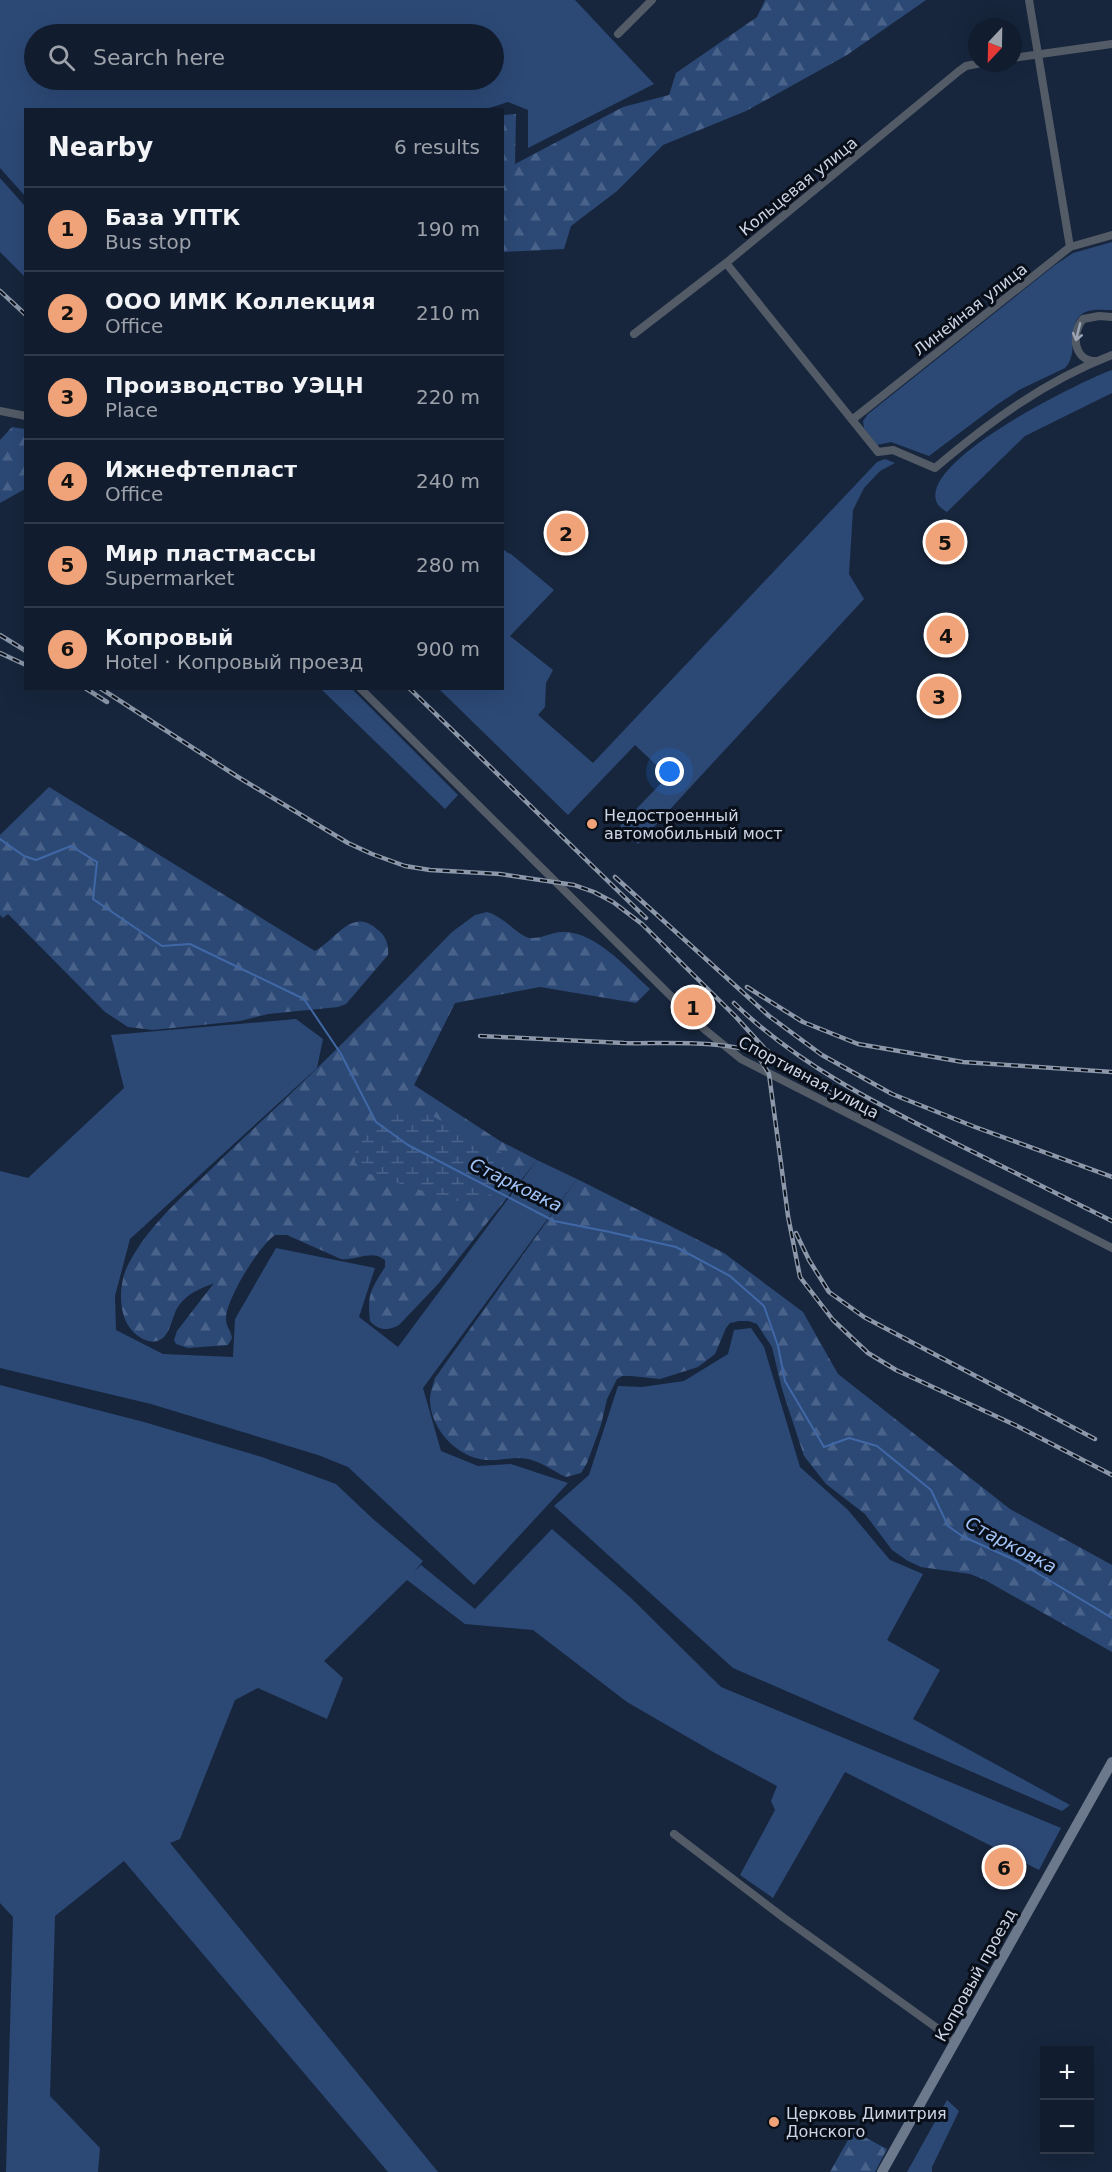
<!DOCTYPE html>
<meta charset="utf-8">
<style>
body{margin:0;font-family:"DejaVu Sans",sans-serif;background:#1e293a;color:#f1f3f6}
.controls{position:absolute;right:18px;bottom:18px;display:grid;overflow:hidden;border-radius:0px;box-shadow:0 6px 24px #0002}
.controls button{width:54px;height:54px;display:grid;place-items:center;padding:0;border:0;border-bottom:2px solid #303a4a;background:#111c2e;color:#f1f3f6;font:30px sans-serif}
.compass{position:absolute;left:968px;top:18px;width:54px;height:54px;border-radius:50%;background:#111c2e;box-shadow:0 6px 24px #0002;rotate:202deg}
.you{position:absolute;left:670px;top:772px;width:21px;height:21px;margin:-15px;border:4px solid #fff;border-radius:50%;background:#1a73e8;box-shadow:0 0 0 9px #1a73e833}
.badge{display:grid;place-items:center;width:39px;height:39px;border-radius:50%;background:#f0a378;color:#111;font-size:20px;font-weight:700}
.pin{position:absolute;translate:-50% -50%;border:3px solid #fff;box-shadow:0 2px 6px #0006}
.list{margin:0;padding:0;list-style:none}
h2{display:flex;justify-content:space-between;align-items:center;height:78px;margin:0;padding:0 24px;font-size:26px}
h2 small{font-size:20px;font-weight:400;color:#9ca1aa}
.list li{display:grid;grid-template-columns:39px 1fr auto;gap:18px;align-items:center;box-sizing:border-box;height:84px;padding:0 24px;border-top:2px solid #303a4a}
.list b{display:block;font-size:22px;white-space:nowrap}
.list p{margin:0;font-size:20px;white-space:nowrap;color:#9ca1aa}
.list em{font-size:20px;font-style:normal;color:#9ca1aa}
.icon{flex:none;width:33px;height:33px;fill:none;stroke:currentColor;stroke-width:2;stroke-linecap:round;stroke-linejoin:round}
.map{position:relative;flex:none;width:1112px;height:2172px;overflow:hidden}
.search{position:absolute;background:#111c2e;box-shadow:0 6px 24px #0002;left:24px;top:24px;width:480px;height:66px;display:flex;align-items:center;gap:15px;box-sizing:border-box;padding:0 21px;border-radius:33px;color:#9ca1aa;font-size:22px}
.panel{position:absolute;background:#111c2e;box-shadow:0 6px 24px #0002;left:24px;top:108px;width:480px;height:582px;border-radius:0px}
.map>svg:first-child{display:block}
.grass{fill:#2c4976;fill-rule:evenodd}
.forest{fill:url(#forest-firs)}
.wetland{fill:url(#wetland-marsh)}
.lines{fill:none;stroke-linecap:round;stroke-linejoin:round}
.stream{stroke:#4168a6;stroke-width:2}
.minor{stroke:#535b67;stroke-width:8}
.secondary{stroke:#6c788b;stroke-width:10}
.rail-casing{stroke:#8c98aa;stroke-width:4.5}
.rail{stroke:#090f19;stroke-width:2;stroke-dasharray:7;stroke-linecap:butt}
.oneway{stroke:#9ca5b3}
.poi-dot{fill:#f0a378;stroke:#090f19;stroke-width:2}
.labels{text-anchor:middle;stroke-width:6;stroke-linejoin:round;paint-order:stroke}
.street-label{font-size:16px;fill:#cdd6e6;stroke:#090f19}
.poi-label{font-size:16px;fill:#cdd6e6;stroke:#090f19;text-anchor:start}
.water-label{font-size:18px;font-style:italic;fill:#a3c4f9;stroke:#090f19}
</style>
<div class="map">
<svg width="1112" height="2172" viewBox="0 0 1112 2172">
<defs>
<pattern id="forest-firs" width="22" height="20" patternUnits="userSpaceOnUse" patternTransform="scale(1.5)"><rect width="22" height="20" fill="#2c4976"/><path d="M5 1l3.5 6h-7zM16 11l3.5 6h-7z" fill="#49628a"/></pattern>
<pattern id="wetland-marsh" width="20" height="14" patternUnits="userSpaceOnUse" patternTransform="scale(1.5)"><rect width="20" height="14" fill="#2c4976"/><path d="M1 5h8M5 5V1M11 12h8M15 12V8" fill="none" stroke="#49628a"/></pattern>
</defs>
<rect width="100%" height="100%" fill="#17263d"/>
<path class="grass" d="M 0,0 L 575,0 L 654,84 L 528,148 L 528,110 L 508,102 L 483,110 L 26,110 L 25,196 L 0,168 ZM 34,34 L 494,34 L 494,80 L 34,80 Z
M 0,178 L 25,206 L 25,277 L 0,252 Z
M 1112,242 L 1112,310 C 1105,310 1095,309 1088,311 C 1063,319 1081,353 1065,368 L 1019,390 L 998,404 L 929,456 L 891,442 L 877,445 L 864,428 L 863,421 L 868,414 L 1055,265 L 1073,253 Z
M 1112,370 L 1112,393 L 1025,436 L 947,512 C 944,510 939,507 937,503 C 917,461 1081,381 1112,370 Z
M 885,459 L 895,463 L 880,471 L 864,488 L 853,510 L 849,574 L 864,599 L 638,844 L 620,826 L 668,776 L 635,745 L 568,815 L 439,689 L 502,688 L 503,549 L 508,553 L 511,554 L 554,590 L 510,636 L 553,670 L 546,683 L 545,707 L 538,715 L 593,763 L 877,462 Z
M 321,689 L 352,689 L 458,795 L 445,809 Z
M 296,1019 L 323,1039 L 317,1068 L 130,1239 L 115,1296 L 116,1330 L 163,1354 L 233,1357 L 235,1319 L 276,1248 L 375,1268 L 359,1317 L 398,1347 L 537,1160 L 577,1179 L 423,1388 L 441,1451 L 478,1466 L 511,1464 L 568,1483 L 474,1585 L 348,1467 L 318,1455 L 151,1404 L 0,1368 L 0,1171 L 28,1178 L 124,1088 L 111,1035 Z
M 751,1328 L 764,1347 L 800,1467 L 848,1510 L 890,1560 L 923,1574 L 887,1640 L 940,1670 L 913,1719 L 1070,1805 L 1062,1811 L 733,1668 L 554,1506 L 589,1475 L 618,1386 L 642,1387 L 684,1381 L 728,1354 L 734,1330 Z
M 0,1385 L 144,1422 L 262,1457 L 336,1484 L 373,1519 L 423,1561 L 414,1572 L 421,1565 L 475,1609 L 552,1529 L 631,1598 L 721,1687 L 1061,1828 L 1039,1870 L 845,1772 L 773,1898 L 740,1875 L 775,1810 L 771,1801 L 777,1786 L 715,1753 L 627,1702 L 533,1630 L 465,1624 L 407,1580 L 324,1661 L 343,1678 L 327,1719 L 258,1688 L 235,1700 L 180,1839 L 170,1843 L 438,2172 L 388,2172 L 124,1861 L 55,1916 L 50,2096 L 100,2148 L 98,2172 L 6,2172 L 13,1917 L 0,1903 Z
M 947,2100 L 959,2111 L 932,2167 L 932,2172 L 907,2172 Z"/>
<path class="forest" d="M 765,0 L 926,0 L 847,55 L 746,111 L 663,145 L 617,191 L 571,226 L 564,249 L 503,252 L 503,115 L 516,114 L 515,164 L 623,107 L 669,95 L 676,73 L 757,17 Z
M 12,427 L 25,429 L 25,489 L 0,503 L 0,440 Z
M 49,787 L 315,951 C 337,939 352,906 378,930 C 386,936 389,945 388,955 L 346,1004 L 338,1007 L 268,1014 L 240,1021 L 153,1030 L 128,1027 L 105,1012 L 8,914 L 3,918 L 0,915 L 0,835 Z
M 487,912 C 505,917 519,937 530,938 C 541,939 552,932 562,932 C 594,930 628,969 650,989 L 636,1003 L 540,987 L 455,1003 L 414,1085 L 500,1141 L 537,1160 L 439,1283 L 399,1325 C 388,1331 379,1331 370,1321 C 367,1293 371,1290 385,1267 L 385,1260 C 371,1249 357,1261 341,1259 L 287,1235 L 275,1235 C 259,1246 225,1300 226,1320 C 226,1326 231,1331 232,1338 L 228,1345 L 188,1348 L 176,1344 L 174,1340 L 177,1331 L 214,1283 C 202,1288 188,1293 180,1304 C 171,1314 172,1337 157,1341 C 147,1344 135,1335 130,1328 C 118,1312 119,1284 127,1267 C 144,1232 175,1203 203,1177 C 229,1152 255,1127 282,1102 C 340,1047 396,990 452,932 L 475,915 Z
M 577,1179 L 724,1253 L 803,1312 L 838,1374 L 1010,1509 L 1112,1565 L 1112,1652 L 985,1580 L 970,1574 L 921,1567 L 908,1561 L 892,1550 L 865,1514 L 826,1484 L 804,1456 L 782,1389 L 772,1347 L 757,1324 L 749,1321 L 739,1321 L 730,1323 L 726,1328 L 715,1354 L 698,1367 L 660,1379 L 631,1376 L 622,1376 L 617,1379 L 607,1399 L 601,1425 L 587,1463 L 581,1473 L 566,1477 C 553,1471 542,1462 528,1459 C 513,1456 501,1461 486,1460 C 458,1458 430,1429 430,1400 C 430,1393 433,1385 435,1378 Z
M 853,2131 L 887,2149 L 875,2172 L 830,2172 Z"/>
<path class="wetland" d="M 412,1111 L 432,1116 L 504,1154 C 505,1160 508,1168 508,1174 C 505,1195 472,1202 455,1201 L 363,1172 L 355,1162 L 356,1149 L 366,1136 L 392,1113 Z"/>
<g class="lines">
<path class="stream" d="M 0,839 L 24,856 L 36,860 L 71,846 L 97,862 L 93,899 L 162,946 L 190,944 L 304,999 L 341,1054 L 376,1122 L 408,1145 L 554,1221 L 605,1231 L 676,1247 L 730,1276 L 764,1306 L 778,1346 L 785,1381 L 824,1447 L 849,1438 L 877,1446 L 931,1490 L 948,1526 L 962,1536 L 1017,1561 L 1112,1618"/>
<path class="minor" d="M 1029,0 L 1070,247
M 618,34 L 652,0
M 1013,58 L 1112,44
M 726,263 L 878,452 L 893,450 L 935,468 C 989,422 1045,381 1112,355
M 634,334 L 726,263 L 959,71 L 966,66 L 981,63
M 1096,361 C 1073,361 1071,333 1083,319 L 1099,316 L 1112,317
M 0,411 L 26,416
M 852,420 L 1070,247 L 1112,235
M 360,688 L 704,1029 L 741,1059 L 1112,1248
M 674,1834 L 784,1918 L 955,2041"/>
<path class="secondary" d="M 882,2172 L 1112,1762"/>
<defs>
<path id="rail" d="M 0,291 L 26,315
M 0,635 L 26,651
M 0,653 L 26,665
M 85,688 L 107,702
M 100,688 L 238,777 L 348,843 L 372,854 L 405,866 L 430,870 L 500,874 L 574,885 L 594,892 L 613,902 L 642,924 L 735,1016 L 765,1049 L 863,1114
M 409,688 L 646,918
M 615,877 L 769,1016 L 822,1055 L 892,1094 L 975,1127 L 1112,1177
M 747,987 L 803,1022 L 858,1044 L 963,1062 L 1112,1072
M 734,1003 C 797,1064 875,1103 953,1142 C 1006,1168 1059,1195 1112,1221
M 480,1036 C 528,1038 576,1041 624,1043 C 662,1044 727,1039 761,1055
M 750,1042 L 769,1074 L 788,1216 L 800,1277 L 833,1320 L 868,1353 L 896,1370 L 1015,1425 L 1112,1475
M 796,1233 L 809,1260 L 829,1292 L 864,1317 L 1095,1439"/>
</defs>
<use href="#rail" class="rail-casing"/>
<use href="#rail" class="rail"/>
</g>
<defs><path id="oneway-shaft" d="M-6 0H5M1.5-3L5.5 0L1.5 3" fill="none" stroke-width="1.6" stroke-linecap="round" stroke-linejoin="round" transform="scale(1.5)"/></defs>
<use class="oneway" href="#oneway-shaft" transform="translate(1078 332) rotate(104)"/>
<g class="poi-dot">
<circle cx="592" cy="824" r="6"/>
<circle cx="774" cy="2122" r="6"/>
</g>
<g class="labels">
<g class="street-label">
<text transform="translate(798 186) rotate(-39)" y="6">Кольцевая улица</text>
<text transform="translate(970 309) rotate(-38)" y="6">Линейная улица</text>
<text transform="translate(809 1077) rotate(28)" y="6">Спортивная улица</text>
<text transform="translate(975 1975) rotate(-61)" y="6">Копровый проезд</text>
</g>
<g class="poi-label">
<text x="604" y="821">Недостроенный<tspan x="604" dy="18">автомобильный мост</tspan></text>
<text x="786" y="2119">Церковь Димитрия<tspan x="786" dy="18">Донского</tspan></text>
</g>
<g class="water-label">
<text transform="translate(516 1185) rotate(26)" y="6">Старковка</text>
<text transform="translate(1011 1545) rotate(28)" y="6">Старковка</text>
</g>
</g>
</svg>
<div class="controls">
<button>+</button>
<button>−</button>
</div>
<svg class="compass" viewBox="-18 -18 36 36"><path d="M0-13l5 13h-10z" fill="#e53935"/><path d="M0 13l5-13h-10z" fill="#9ca1aa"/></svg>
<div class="you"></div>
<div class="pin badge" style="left:693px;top:1007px">1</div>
<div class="pin badge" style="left:566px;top:533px">2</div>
<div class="pin badge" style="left:939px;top:696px">3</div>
<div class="pin badge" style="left:946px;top:635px">4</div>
<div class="pin badge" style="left:945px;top:542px">5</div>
<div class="pin badge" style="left:1004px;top:1867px">6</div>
<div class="search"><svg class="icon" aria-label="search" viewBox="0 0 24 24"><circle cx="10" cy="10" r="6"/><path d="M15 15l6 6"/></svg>Search here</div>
<section class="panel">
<h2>Nearby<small>6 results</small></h2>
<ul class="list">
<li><span class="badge">1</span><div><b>База УПТК</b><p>Bus stop</p></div><em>190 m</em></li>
<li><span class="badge">2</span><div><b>ООО ИМК Коллекция</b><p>Office</p></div><em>210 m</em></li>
<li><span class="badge">3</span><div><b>Производство УЭЦН</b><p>Place</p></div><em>220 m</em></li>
<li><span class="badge">4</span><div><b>Ижнефтепласт</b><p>Office</p></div><em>240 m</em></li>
<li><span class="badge">5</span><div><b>Мир пластмассы</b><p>Supermarket</p></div><em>280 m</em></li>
<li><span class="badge">6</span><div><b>Копровый</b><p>Hotel · Копровый проезд</p></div><em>900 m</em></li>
</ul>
</section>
</div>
